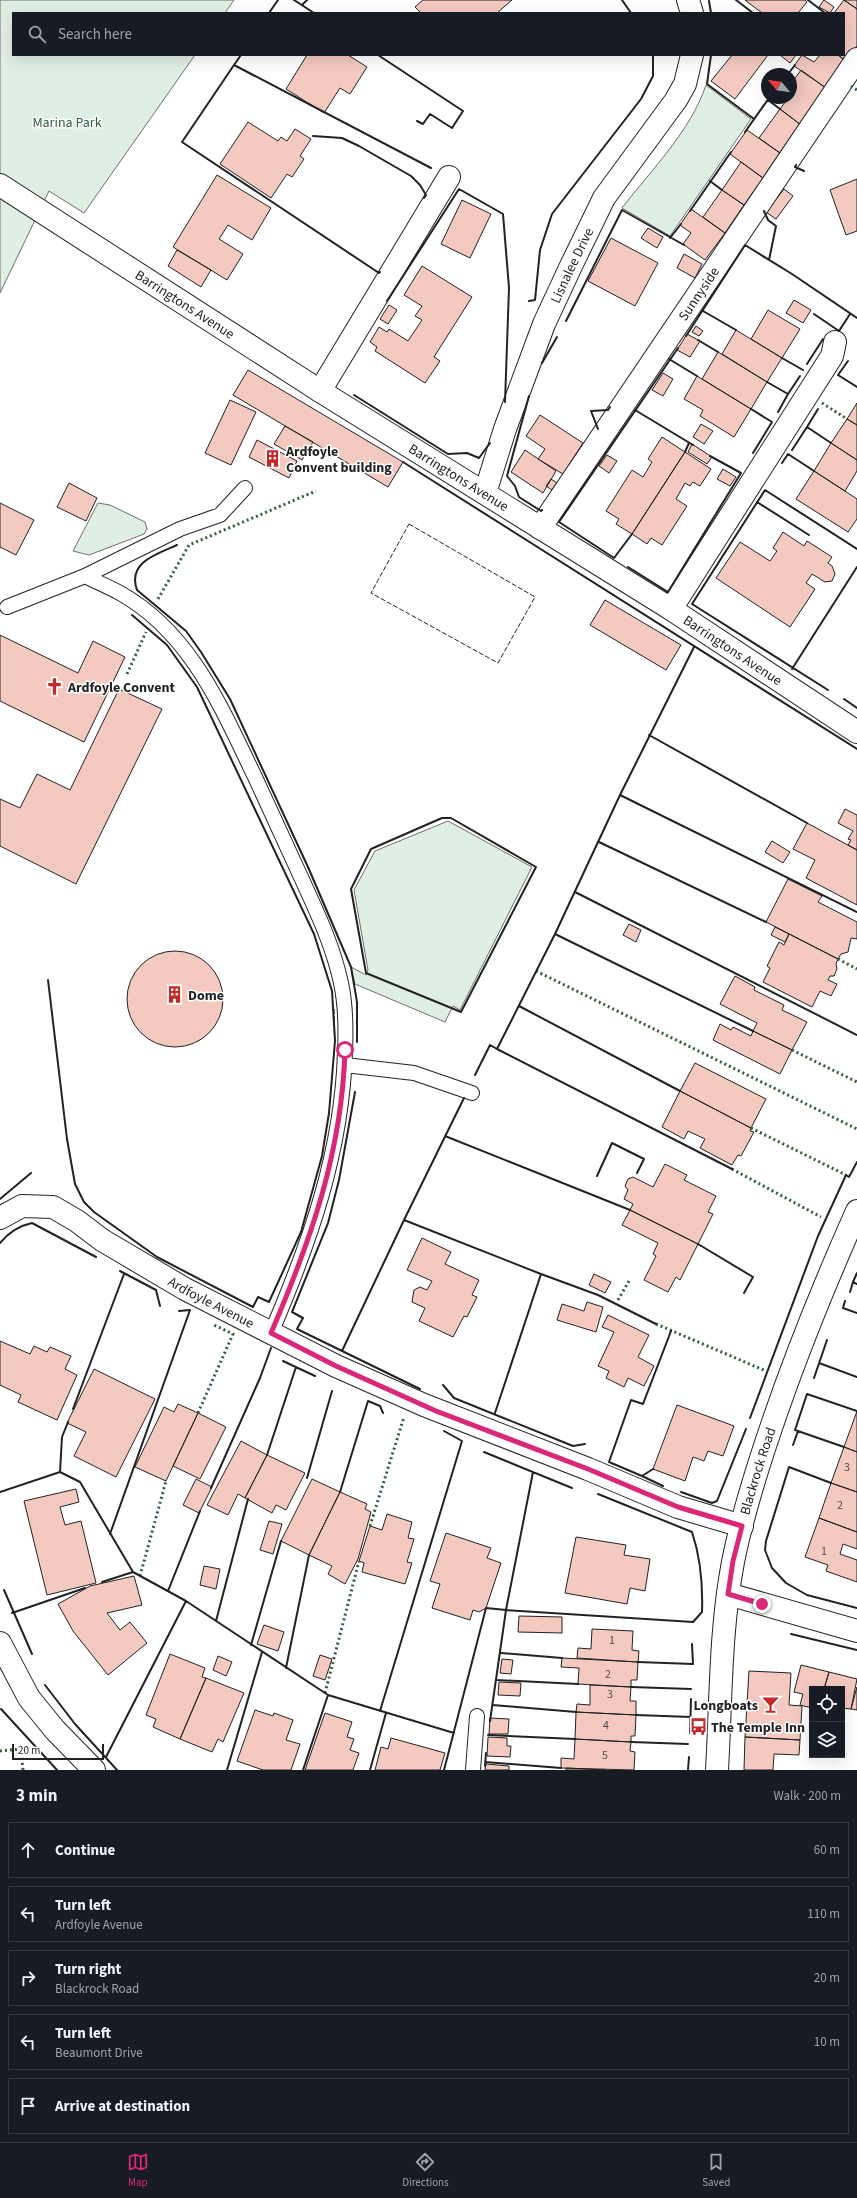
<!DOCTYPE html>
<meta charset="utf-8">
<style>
body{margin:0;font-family:"Source Sans 3",sans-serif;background:#20242c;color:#f1f3f6}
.controls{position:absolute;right:12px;bottom:12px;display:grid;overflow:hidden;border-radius:0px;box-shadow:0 4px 16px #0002}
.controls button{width:36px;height:36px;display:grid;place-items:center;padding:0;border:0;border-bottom:1px solid #363941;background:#171b24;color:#f1f3f6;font:20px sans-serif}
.compass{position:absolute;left:761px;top:68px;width:36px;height:36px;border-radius:50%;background:#171b24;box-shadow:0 4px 16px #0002;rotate:299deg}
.scale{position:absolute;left:12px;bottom:10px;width:92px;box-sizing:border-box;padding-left:4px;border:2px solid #222;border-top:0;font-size:11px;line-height:14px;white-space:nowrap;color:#222;-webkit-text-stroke:3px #fff;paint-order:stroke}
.stop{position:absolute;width:12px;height:12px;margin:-9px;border:3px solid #db2777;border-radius:50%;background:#fff}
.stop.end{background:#db2777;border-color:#fff;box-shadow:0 1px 4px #0008}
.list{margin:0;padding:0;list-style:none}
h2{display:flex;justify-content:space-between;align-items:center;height:52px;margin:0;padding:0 16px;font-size:17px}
h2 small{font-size:13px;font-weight:400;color:#9ea1a6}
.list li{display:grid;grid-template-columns:26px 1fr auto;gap:12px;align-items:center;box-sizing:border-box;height:56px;margin:0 8px 8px;padding:0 8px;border:1px solid #363941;border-radius:0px}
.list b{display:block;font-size:15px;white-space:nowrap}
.list p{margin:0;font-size:13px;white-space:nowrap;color:#9ea1a6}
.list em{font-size:13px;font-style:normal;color:#9ea1a6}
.icon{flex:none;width:22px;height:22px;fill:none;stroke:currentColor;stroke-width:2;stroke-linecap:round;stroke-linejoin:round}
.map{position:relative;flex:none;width:857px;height:1770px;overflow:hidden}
.search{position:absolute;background:#171b24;box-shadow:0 4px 16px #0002;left:12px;right:12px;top:12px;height:44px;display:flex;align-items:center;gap:10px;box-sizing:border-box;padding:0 14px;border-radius:0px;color:#9ea1a6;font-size:15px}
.sheet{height:372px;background:#171b24}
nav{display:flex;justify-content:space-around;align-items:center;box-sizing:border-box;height:56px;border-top:1px solid #363941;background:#171b24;font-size:11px;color:#9ea1a6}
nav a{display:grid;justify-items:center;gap:2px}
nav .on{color:#db2777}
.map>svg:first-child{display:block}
.green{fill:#e0efe3;stroke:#6f6f6f}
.building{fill:#f3c9c0;stroke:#222}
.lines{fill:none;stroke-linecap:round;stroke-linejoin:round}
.service-casing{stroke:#222;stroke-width:16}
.minor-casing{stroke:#222;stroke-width:24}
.tertiary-casing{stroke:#222;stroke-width:24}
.service{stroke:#fff;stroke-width:14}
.minor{stroke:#fff;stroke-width:22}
.tertiary{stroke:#fff;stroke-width:22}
.hedge{stroke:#2f5e38;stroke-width:3;stroke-dasharray:2 3;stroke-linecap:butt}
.fence{stroke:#222;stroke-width:1;stroke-dasharray:5 2;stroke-linecap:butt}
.wall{stroke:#222;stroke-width:2}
.route{stroke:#db2777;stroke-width:5}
.labels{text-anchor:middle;stroke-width:3;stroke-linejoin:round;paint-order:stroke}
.number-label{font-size:12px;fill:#564c4a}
.park-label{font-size:14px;fill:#2f5e38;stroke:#fff}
.street-label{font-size:14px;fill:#222;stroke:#fff}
.poi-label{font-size:14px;font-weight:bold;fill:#222;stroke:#fff;text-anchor:start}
</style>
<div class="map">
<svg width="857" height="1770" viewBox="0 0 857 1770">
<rect width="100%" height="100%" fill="#fff"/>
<path class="green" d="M 0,0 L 234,0 L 225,13 L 13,13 L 13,55 L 195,55 L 84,213 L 49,191 L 0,293 Z
M 706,85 L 751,119 L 670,236 L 622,208 C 652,169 690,132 706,85 Z
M 98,503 L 110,505 L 145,522 L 147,529 L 144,534 L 89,555 L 73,551 Z
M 448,821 L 532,867 L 460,1010 L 453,1006 L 445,1022 L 355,984 L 351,967 L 366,975 L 368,970 L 354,890 L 375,851 Z"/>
<path class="building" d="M 423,0 L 512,0 L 497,13 L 421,13 L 415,7 Z
M 745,0 L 805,0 L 807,2 L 798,13 L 762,13 Z
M 824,0 L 834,7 L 830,13 L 819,7 Z
M 844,0 L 857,9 L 857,46 L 846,61 L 838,55 L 844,55 L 844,13 L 834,13 Z
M 844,0 L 857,0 L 857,9 Z
M 307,55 L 348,55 L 367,67 L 350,94 L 340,88 L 324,113 L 286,89 Z
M 732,55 L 768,55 L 735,99 L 711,81 Z
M 780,55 L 796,55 L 790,63 Z
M 802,55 L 814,62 L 820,55 L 838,55 L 846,61 L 826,88 L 794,66 Z
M 801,70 L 826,88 L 801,125 L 780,109 L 788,98 L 791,98 L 791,84 Z
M 780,109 L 801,125 L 780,153 L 759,138 Z
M 248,122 L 278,141 L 281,137 L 287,141 L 295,129 L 311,139 L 300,156 L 304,159 L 292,177 L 287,174 L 271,198 L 220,164 Z
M 747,130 L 780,153 L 763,178 L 730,154 Z
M 741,162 L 763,178 L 744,205 L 722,190 Z
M 217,175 L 271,208 L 252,240 L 228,225 L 219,239 L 243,254 L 227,280 L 173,247 Z
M 857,179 L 857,231 L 846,235 L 830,190 Z
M 784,189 L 793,196 L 776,219 L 766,212 Z
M 722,190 L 744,205 L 725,233 L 703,217 Z
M 462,200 L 491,214 L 470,258 L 441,244 Z
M 691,209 L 725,233 L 705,260 L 683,244 L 691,233 L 680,225 Z
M 648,228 L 663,237 L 657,248 L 641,238 Z
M 611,238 L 658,263 L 635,306 L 588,281 Z
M 177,250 L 211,270 L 201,287 L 168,266 Z
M 684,254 L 702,264 L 695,278 L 677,268 Z
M 422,266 L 472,297 L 434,357 L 440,361 L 425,383 L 375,351 L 377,347 L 370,342 L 379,327 L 387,332 L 389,329 L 408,341 L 422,320 L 415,316 L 422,306 L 404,295 Z
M 794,300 L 811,310 L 803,323 L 786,313 Z
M 389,305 L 397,310 L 388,324 L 380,319 Z
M 768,310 L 800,329 L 782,358 L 751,339 Z
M 696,326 L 703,331 L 699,336 L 692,332 Z
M 736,330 L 782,358 L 767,382 L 722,354 Z
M 687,334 L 700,341 L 690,357 L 677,350 Z
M 718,352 L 767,382 L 751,409 L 702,379 Z
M 248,370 L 403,462 L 388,487 L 233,395 Z
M 663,373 L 673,379 L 663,396 L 652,390 Z
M 697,376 L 751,409 L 734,437 L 700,416 L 703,410 L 684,399 Z
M 230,400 L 256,412 L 231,465 L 205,453 Z
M 857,403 L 857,425 L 847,419 Z
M 540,415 L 583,443 L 563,474 L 538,459 L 545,449 L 526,436 Z
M 847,419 L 857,425 L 857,460 L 831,443 Z
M 701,424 L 713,431 L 704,444 L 693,437 Z
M 285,426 L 313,442 L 302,460 L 274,444 Z
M 662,437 L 685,452 L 632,534 L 616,524 L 619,519 L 606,511 L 632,470 L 643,477 L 652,462 L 648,459 Z
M 257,440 L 297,461 L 289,478 L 249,457 Z
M 831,443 L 857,460 L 857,471 L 845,491 L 814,471 Z
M 692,444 L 712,457 L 707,464 L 688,452 Z
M 525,450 L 556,471 L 543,493 L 511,472 Z
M 685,452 L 711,469 L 700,486 L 693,482 L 690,486 L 685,483 L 676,499 L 687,506 L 662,545 L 651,538 L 647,544 L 632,534 Z
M 607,455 L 617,461 L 609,473 L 599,466 Z
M 723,469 L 736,477 L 730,486 L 717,479 Z
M 814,471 L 857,499 L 857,519 L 848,532 L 796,499 Z
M 551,479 L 557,483 L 552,490 L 546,486 Z
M 69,483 L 97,498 L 86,521 L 57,507 Z
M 0,503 L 34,520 L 16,555 L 0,547 Z
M 783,532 L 804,546 L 807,541 L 832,557 L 828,563 L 832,566 L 835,574 L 832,581 L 825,582 L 812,574 L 806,583 L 815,589 L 790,627 L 716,578 L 740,542 L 770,561 L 777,551 L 773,548 Z
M 605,600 L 681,645 L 666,670 L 590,625 Z
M 0,635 L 78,673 L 93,641 L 125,657 L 84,742 L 0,701 Z
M 119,689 L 162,709 L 76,884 L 0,846 L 0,799 L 20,808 L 37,774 L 70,790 Z
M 845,809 L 857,815 L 857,850 L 848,845 L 851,840 L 848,839 L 853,831 L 838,823 Z
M 807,823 L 857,850 L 857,905 L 806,878 L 815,860 L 793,849 Z
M 772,841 L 790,852 L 783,863 L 765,852 Z
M 788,879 L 822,896 L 818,902 L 857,922 L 857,939 L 851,938 L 848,952 L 841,954 L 838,959 L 766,922 Z
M 629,924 L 641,930 L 636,942 L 623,935 Z
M 775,927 L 789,934 L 785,942 L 771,935 Z
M 789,934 L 838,959 L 836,964 L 837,969 L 834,976 L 830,976 L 828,980 L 837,984 L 831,996 L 820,991 L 812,1007 L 763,982 L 770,968 L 767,966 L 779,942 L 784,945 Z
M127 999a48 48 0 1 1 96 0a48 48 0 1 1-96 0Z
M 735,976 L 755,987 L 754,990 L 784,1005 L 782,1010 L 807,1022 L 792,1050 L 753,1031 L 757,1023 L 720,1004 Z
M 720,1024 L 731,1030 L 733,1027 L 751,1036 L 753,1031 L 792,1050 L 780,1074 L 713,1040 Z
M 695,1063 L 766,1099 L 751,1128 L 680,1091 Z
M 680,1091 L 751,1128 L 750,1131 L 754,1132 L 741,1156 L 738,1155 L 732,1165 L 700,1148 L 705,1139 L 688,1131 L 684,1139 L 662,1127 Z
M 665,1164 L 687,1175 L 684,1180 L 716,1196 L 708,1212 L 713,1214 L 698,1244 L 630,1210 L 633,1204 L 624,1199 L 628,1190 L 625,1186 L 628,1179 L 633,1177 L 653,1187 Z
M 630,1210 L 698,1244 L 680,1280 L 676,1277 L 668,1292 L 644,1280 L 656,1256 L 653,1254 L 658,1243 L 622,1225 Z
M 422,1238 L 451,1252 L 445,1264 L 479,1280 L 472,1295 L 477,1297 L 467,1317 L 464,1316 L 453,1337 L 419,1321 L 425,1308 L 412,1302 L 414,1290 L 420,1287 L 427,1290 L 432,1281 L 407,1270 Z
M 594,1274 L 611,1282 L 605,1293 L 589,1285 Z
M 587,1302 L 603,1307 L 596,1332 L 557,1320 L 562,1304 L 584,1311 Z
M 608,1315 L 649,1335 L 638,1357 L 654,1366 L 644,1386 L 628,1378 L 624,1387 L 606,1378 L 609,1371 L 598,1366 L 614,1332 L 602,1327 Z
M 0,1341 L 30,1354 L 34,1346 L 47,1352 L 50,1347 L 71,1356 L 65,1369 L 77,1375 L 57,1420 L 18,1402 L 21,1395 L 0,1385 Z
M 94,1369 L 155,1399 L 116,1477 L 74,1456 L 86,1432 L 67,1423 Z
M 178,1404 L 198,1413 L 166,1481 L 135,1467 L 164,1407 L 174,1412 Z
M 677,1405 L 734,1426 L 723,1456 L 708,1451 L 704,1461 L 693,1457 L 685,1481 L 653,1469 Z
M 857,1411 L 857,1452 L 844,1447 Z
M 198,1413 L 226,1427 L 200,1479 L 173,1466 Z
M 241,1441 L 267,1455 L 245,1498 L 238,1494 L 228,1515 L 207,1505 Z
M 844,1447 L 857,1452 L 857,1492 L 831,1483 Z
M 267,1455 L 305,1473 L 286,1510 L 276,1505 L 272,1513 L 245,1498 Z
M 196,1479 L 212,1487 L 199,1513 L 183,1505 Z
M 312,1479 L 340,1492 L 309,1555 L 281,1541 Z
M 831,1483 L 857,1492 L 857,1532 L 819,1518 Z
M 76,1489 L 79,1502 L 60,1507 L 65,1525 L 81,1521 L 96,1583 L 47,1595 L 24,1501 Z
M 340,1492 L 367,1504 L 365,1509 L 371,1512 L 358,1559 L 345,1584 L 328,1574 L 332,1566 L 309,1555 Z
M 387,1514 L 412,1522 L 408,1538 L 414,1539 L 407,1562 L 412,1563 L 405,1584 L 362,1572 L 364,1563 L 359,1561 L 370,1526 L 382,1530 Z
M 819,1518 L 857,1532 L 857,1549 L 843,1544 L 840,1554 L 857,1560 L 857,1582 L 826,1571 L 828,1565 L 805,1557 Z
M 269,1521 L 282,1524 L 273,1554 L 260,1550 Z
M 446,1533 L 491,1548 L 487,1558 L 501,1563 L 486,1608 L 479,1612 L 473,1610 L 470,1620 L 432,1608 L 440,1584 L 430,1581 Z
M 576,1537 L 626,1545 L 624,1555 L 650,1559 L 645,1591 L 630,1588 L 627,1604 L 565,1593 Z
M 204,1566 L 220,1569 L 216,1589 L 200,1585 Z
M 134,1576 L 142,1605 L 107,1613 L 120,1630 L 130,1622 L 147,1643 L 108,1675 L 73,1631 L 58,1604 L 90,1586 Z
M 519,1616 L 562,1617 L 562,1633 L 518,1632 Z
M 264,1625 L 284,1632 L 278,1651 L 257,1644 Z
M 592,1629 L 633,1631 L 632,1650 L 639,1651 L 638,1662 L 577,1658 L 578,1648 L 591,1649 Z
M 170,1654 L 205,1668 L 202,1677 L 206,1678 L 180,1739 L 153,1727 L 156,1719 L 146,1715 Z
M 320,1655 L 332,1659 L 325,1680 L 313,1676 Z
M 218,1656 L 232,1662 L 226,1676 L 213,1670 Z
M 562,1658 L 638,1662 L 637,1680 L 631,1680 L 631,1687 L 578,1684 L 579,1668 L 561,1667 Z
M 502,1659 L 513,1660 L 511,1674 L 500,1673 Z
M 801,1665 L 829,1672 L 824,1689 L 812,1689 L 812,1708 L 800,1705 L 803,1694 L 794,1692 Z
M 749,1671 L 791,1673 L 789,1705 L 802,1706 L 800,1740 L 745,1737 Z
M 829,1672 L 857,1679 L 851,1709 L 842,1708 L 842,1689 L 824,1689 Z
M 206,1678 L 244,1693 L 223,1742 L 218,1739 L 212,1752 L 180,1739 Z
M 499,1682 L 521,1683 L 520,1696 L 498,1695 Z
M 590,1685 L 631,1687 L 630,1701 L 636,1701 L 636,1715 L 576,1712 L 577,1704 L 590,1705 Z
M 857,1687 L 857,1710 L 851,1709 Z
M 255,1710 L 273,1716 L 274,1713 L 293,1720 L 286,1740 L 300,1744 L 291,1770 L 263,1770 L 237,1761 Z
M 576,1712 L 636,1715 L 635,1736 L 631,1736 L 631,1742 L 575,1739 Z
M 325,1713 L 352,1722 L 347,1737 L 354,1739 L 350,1750 L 359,1753 L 353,1770 L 305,1770 Z
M 490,1718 L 509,1719 L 508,1734 L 489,1734 Z
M 488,1737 L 507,1738 L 507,1746 L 511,1746 L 510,1757 L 487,1756 Z
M 745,1737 L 800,1740 L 799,1755 L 774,1754 L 773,1770 L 744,1770 Z
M 391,1738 L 445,1753 L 440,1770 L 375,1770 L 381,1747 L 388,1749 Z
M 575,1739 L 631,1742 L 630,1751 L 635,1752 L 634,1770 L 561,1768 L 561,1758 L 574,1759 Z
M 486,1764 L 509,1766 L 509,1770 L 485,1770 Z
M 566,1768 L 606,1770 L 566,1770 Z"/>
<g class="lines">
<defs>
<path id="service" d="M 85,576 C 97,582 109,587 120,593 C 191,633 221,707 255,777 C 270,809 285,842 300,875 C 316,910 333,945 341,983 C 346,1006 346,1029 345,1052 C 342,1152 310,1242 271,1333
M 7,607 L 85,576 L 180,529 L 220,515 L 245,488
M 345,1065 L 414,1073 L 472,1093
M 473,1770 L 477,1716"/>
<g id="minor">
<path d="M 688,0 L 692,13"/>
<path id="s1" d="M 0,185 L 320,391 L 671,609 L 857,732"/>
<path d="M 320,391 L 449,177"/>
<path id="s2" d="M 485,493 L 505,429 L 544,324 L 570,268 L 604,198 L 676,100 L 685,84 L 692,55"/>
<path id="s3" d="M 540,528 L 857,59"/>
<path d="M 671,609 L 832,356 L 835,342"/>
<path id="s4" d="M 0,1218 L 22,1206 L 53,1207 L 77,1221 L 102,1240 L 185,1289 L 336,1366 L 424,1405 L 588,1469 L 678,1507 L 742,1526"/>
<path d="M 0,1643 L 29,1698 L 55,1730 L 94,1770"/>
</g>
<g id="tertiary">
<path d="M 728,1594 L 857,1631"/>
<path id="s5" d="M 717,1770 C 721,1701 720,1630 733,1562 C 742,1516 756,1472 771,1428 C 796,1354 825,1283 857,1211"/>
</g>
</defs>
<use href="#service" class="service-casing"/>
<use href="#minor" class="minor-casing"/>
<use href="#tertiary" class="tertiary-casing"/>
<use href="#service" class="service"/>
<use href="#minor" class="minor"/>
<use href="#tertiary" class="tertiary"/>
<path class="hedge" d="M 851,86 L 857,90
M 822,403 L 847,419
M 158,599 L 189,545 L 316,491
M 127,674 L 146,632
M 838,959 L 857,969
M 536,971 L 857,1129
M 792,1050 L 857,1082
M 751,1128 L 846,1175
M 732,1169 L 821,1217
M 618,1300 L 629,1281
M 656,1324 L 766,1371
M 198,1413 L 233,1334 L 214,1325
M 370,1526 L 404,1417
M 140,1576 L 166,1481
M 325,1693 L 359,1561
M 0,1751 L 21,1749 L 23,1770"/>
<path class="fence" d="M 409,524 L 535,597 L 498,663 L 371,593 Z
M 334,1009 L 335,1041"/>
<path class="wall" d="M 294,0 L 314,13
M 622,0 L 631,13
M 736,0 L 753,13
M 808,0 L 825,13
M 709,1 L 711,13
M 302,5 L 307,0
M 269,13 L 278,0
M 378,55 L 463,111 L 452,128 L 430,114 L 423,124 L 417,121
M 711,55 L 707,84 L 754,119
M 234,65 L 241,55
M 788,74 L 795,65
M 768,100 L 780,109
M 745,132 L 769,98
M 313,136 L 342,138 L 359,146 L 411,176 L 420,185 L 426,195 L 424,198
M 796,165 L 795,167 L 804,171
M 710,181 L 722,190
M 690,211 L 731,152
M 764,211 L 768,220 L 776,226 L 769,260
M 670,238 L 681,224
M 380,272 L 379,273 L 182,142 L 234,65 L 431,168
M 387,301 L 459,189 L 503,214 L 509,288 L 505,402
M 529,301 L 535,300 L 540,250 L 552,214 L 641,99 L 653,76 L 653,55
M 703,311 L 736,330
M 814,314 L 839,331 L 850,314
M 566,321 L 622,210 L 684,245
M 686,336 L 745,245 L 792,274 L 857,318
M 698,340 L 718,352
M 782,358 L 803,370
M 669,359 L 697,376
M 848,361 L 838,375 L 857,387
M 542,363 L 557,337
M 807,364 L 823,339
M 767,382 L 788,394 L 778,412
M 788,394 L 800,376
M 354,395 L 448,454 L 467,453 L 479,458 L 490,443
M 529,396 L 507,476 L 515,486 L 519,497 L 541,511 L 542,510
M 751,409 L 772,422 L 753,453
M 818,409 L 807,427 L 831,443
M 635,410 L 693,445
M 598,429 L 591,411 L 608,410 L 610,407
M 792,450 L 807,427
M 685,452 L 689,443
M 403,462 L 857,749
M 782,463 L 788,454 L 814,471
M 757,502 L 809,535
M 632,534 L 614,558 L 559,522 L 678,348
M 177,545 C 157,554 127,562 137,590 L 186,631 L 201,652 L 230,699 L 308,867 L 351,967 L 357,1002 L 357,1042
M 628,567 L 668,592 L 741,473 L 710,456
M 792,669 L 857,567
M 828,690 L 692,604 L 765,490 L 857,549
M 844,699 L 857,708
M 649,735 L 807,823
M 620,795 L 857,912
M 442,818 L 451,818 L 536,867 L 461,1012 L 366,973 L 351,889 L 371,849 Z
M 599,842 L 766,922
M 575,892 L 857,1035
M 555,934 L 620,795 L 694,647
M 48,980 L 67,1139 L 75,1184 L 84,1202 L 94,1212 L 157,1257 L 253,1307 L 258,1297 L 269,1302 L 301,1232 L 322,1156 L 329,1113 L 335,1041 L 332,991 L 314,934 L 197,687 L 167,645 L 132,615
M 519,1006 L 680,1091
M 475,1075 L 490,1045 L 497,1049
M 355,1092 L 339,1180 L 328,1223 L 292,1312 L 303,1318 L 297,1329 L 420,1389
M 445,1136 L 630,1210
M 732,1169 L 497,1049 L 555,934 L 753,1031
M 597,1176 L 612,1143 L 644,1159 L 637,1173
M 0,1199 L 31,1173
M 404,1220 L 464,1098
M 0,1243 C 9,1232 18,1226 32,1223 L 96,1257
M 698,1244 L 753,1277 L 744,1293
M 120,1271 L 156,1290 L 160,1306
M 857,1273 L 853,1282 L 857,1284
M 541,1274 L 598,1295 L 656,1324
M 850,1292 L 853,1282
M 845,1301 L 843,1308 L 857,1313
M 342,1351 L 404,1220 L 541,1274 L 495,1413
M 283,1361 L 315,1376
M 819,1363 L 857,1377
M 814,1378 L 827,1340
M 443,1385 L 454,1398 L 573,1446 L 585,1444
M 73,1409 L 124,1274
M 750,1418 L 818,1236 L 846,1175 L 849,1177 L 857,1162
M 793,1445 L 798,1431
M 844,1447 L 795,1430 L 807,1394 L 857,1411
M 484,1452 L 572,1488
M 267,1455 L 296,1367
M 653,1469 L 642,1476 L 609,1462 L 631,1400 L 643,1404 L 671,1331
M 60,1472 L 62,1437 L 68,1422
M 642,1476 L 663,1486
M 307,1478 L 332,1391
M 831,1483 L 789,1467 L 766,1541 L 765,1550 L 772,1568 L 786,1583 L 807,1595 L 857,1608
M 211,1488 L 260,1378 L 271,1348
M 0,1492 L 60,1472 L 80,1482 L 133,1572 L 186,1601 L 106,1757
M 340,1492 L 368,1401 L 380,1406 L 383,1413
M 681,1492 L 712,1503 L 717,1501 L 746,1429
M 110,1534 L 190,1310 L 179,1311
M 102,1582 L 133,1572
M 4,1590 L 32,1654
M 168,1591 L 200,1511
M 186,1601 L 328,1695 L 454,1733
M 12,1613 L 85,1588
M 216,1621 L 248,1499
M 791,1634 L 857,1650
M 251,1645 L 281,1541
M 501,1653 L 562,1658
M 638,1662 L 693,1664 L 692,1644
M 286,1668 L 309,1555
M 497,1680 L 578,1684
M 45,1685 L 75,1724 L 117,1770
M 631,1687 L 691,1689
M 493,1705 L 576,1712
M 1,1709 L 57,1770
M 380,1711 L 462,1441 L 444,1431
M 636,1715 L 691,1717
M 490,1721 L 506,1610 L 693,1622 L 702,1612 C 703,1584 701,1559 692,1532 L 598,1494
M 690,1733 L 691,1699
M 488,1735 L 575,1739
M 631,1742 L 688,1744
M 485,1762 L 561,1768
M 485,1766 L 486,1753
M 227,1770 L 262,1652
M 303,1770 L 328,1695
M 370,1770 L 386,1713
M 444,1770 L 486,1608 L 506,1610 L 533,1472
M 688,1770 L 689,1757"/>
</g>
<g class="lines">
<path class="route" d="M 345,1050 C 342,1152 311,1240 271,1333 L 336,1366 L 436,1411 L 588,1469 L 678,1507 L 742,1526 L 733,1561 L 728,1594 L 762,1604"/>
</g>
<defs>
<symbol id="building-bare" viewBox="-9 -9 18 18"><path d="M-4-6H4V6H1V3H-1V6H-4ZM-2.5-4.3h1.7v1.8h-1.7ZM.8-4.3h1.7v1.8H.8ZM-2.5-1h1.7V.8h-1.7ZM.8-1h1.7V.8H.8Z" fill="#c62828" stroke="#fff" stroke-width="2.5" paint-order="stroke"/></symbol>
<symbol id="church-bare" viewBox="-9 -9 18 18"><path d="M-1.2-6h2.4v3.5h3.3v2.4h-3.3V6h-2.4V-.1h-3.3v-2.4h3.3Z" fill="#c62828" stroke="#fff" stroke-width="2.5" paint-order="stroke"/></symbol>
<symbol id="bar-bare" viewBox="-9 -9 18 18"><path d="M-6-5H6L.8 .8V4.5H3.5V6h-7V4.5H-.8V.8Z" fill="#c62828" stroke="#fff" stroke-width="2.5" paint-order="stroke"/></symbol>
<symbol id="bus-bare" viewBox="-9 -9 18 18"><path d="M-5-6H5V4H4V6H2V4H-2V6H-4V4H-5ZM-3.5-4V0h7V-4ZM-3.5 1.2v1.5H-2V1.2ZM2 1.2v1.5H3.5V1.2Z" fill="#c62828" stroke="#fff" stroke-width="2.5" paint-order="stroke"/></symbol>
</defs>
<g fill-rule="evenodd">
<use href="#building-bare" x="260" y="446" width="25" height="25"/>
<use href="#church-bare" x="42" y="674" width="25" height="25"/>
<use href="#building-bare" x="162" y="982" width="25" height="25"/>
<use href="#bar-bare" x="758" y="1692" width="25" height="25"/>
<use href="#bus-bare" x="686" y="1714" width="25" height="25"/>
</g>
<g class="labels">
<g class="number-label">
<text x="847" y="1471">3</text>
<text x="840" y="1509">2</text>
<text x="824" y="1555">1</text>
<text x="612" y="1644">1</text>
<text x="608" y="1678">2</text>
<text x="610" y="1698">3</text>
<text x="606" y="1729">4</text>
<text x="605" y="1759">5</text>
</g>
<g class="park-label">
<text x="67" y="127">Marina Park</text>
</g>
<g class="street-label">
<text dy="5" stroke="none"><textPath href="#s2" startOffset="244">Lisnalee Drive</textPath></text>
<text dy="5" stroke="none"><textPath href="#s3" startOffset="283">Sunnyside</textPath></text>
<text dy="5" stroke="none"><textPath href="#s1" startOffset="220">Barringtons Avenue</textPath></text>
<text dy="5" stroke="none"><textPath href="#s1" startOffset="544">Barringtons Avenue</textPath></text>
<text dy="5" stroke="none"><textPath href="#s1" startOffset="868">Barringtons Avenue</textPath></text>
<text dy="5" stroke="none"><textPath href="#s4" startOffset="241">Ardfoyle Avenue</textPath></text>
<text dy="5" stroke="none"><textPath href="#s5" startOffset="303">Blackrock Road</textPath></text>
</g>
<g class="poi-label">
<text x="286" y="456">Ardfoyle<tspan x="286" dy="16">Convent building</tspan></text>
<text x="68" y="692">Ardfoyle Convent</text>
<text x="188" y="1000">Dome</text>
<text x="758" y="1710" text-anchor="end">Longboats</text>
<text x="711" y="1732">The Temple Inn</text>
</g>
</g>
</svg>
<div class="controls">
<button><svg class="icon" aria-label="locate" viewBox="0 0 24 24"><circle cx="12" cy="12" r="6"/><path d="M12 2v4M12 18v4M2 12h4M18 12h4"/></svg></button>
<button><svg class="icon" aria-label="layers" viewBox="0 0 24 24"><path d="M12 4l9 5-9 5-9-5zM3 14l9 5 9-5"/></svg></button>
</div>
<svg class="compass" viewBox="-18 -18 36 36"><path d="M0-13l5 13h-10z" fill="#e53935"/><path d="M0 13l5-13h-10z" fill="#9ea1a6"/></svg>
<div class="scale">20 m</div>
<div class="stop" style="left:345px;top:1050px"></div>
<div class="stop end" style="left:762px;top:1604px"></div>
<div class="search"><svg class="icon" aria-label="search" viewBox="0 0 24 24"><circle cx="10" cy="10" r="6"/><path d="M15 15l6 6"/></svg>Search here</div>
</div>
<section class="sheet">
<h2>3 min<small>Walk · 200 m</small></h2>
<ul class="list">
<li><svg class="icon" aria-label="ahead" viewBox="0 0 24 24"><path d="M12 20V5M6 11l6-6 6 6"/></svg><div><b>Continue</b></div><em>60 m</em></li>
<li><svg class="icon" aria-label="left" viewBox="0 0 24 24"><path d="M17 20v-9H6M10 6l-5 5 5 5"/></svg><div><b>Turn left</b><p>Ardfoyle Avenue</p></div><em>110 m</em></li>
<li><svg class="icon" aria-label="right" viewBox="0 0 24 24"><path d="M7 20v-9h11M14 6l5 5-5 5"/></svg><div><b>Turn right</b><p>Blackrock Road</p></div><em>20 m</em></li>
<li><svg class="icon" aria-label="left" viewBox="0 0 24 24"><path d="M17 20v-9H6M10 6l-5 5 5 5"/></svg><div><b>Turn left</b><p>Beaumont Drive</p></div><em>10 m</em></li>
<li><svg class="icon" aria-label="arrive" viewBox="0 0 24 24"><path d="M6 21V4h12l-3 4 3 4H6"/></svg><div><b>Arrive at destination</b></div></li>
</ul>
</section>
<nav>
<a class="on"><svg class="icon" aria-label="map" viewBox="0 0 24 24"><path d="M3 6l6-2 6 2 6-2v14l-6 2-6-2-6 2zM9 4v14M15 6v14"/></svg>Map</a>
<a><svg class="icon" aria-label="directions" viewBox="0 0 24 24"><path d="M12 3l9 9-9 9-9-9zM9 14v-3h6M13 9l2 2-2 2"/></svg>Directions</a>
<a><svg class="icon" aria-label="saved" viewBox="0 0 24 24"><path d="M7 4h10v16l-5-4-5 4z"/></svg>Saved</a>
</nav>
